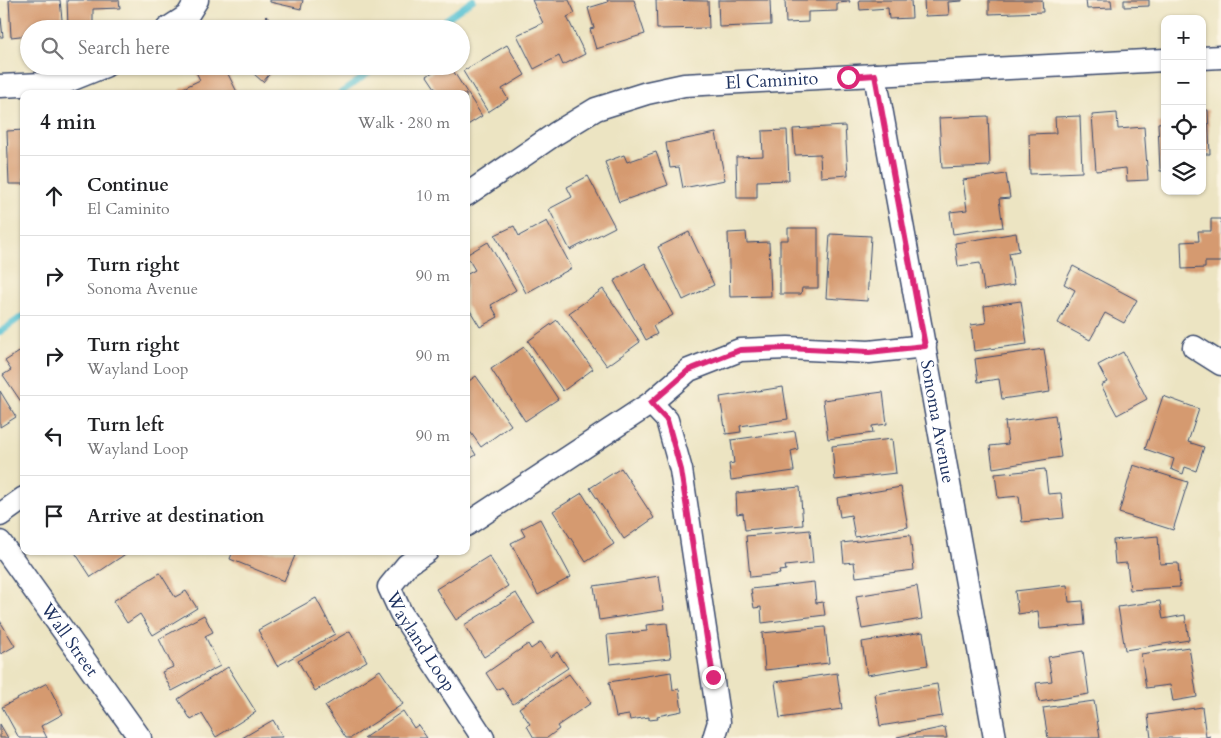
<!DOCTYPE html>
<meta charset="utf-8">
<style>
body{margin:0;font-family:Cardo,serif;background:#f2f2f2;color:#202124}
.controls{position:absolute;right:15px;top:15px;display:grid;overflow:hidden;border-radius:10px;box-shadow:0 1px 4px #0004}
.controls button{width:45px;height:45px;display:grid;place-items:center;padding:0;border:0;border-bottom:1px solid #e0e0e0;background:#fff;color:#202124;font:25px sans-serif}
.stop{position:absolute;width:15px;height:15px;margin:-11px;border:4px solid #db2777;border-radius:50%;background:#fff}
.stop.end{background:#db2777;border-color:#fff;box-shadow:0 1px 5px #0008}
.list{margin:0;padding:0;list-style:none}
h2{display:flex;justify-content:space-between;align-items:center;height:65px;margin:0;padding:0 20px;font-size:21px}
h2 small{font-size:16px;font-weight:400;color:#757577}
.list li{display:grid;grid-template-columns:32px 1fr auto;gap:15px;align-items:center;box-sizing:border-box;height:80px;padding:0 20px;border-top:1px solid #e0e0e0}
.list b{display:block;font-size:19px;white-space:nowrap}
.list p{margin:0;font-size:16px;white-space:nowrap;color:#757577}
.list em{font-size:16px;font-style:normal;color:#757577}
.icon{flex:none;width:28px;height:28px;fill:none;stroke:currentColor;stroke-width:2;stroke-linecap:round;stroke-linejoin:round}
.map{position:relative;flex:none;width:1221px;height:738px;overflow:hidden}
.search{position:absolute;background:#fff;box-shadow:0 1px 4px #0004;left:20px;top:20px;width:450px;height:55px;display:flex;align-items:center;gap:12px;box-sizing:border-box;padding:0 18px;border-radius:28px;color:#757577;font-size:19px}
.panel{position:absolute;background:#fff;box-shadow:0 1px 4px #0004;left:20px;top:90px;width:450px;height:465px;border-radius:10px}
.map>svg:first-child{display:block}
.lines{fill:none;stroke-linecap:round;stroke-linejoin:round}
.stream{stroke:#58c2d4;stroke-width:6}
.building{fill:#d59a70}
.minor-casing{stroke:#3a4a6d;stroke-width:25}
.minor{stroke:#fff;stroke-width:22}
.route{stroke:#db2777;stroke-width:6}
.labels{text-anchor:middle;stroke-width:4;stroke-linejoin:round;paint-order:stroke}
.street-label{font-size:18px;fill:#1b2f5e;stroke:#fcf5e5}
</style>
<div class="map">
<svg width="1221" height="738" viewBox="0 0 1221 738">
<rect width="100%" height="100%" fill="#fcf5e5"/>
<filter id="ink" filterUnits="userSpaceOnUse"><feTurbulence type="fractalNoise" baseFrequency=".02" numOctaves="2"/><feDisplacementMap in="SourceGraphic" scale="10" xChannelSelector="R" yChannelSelector="G"/><feConvolveMatrix kernelMatrix="1 2 1 2 8 2 1 2 1" color-interpolation-filters="sRGB"/></filter>
<filter id="wash" filterUnits="userSpaceOnUse"><feTurbulence type="fractalNoise" baseFrequency=".0096" numOctaves="4" result="noise"/><feDisplacementMap in="SourceGraphic" scale="20" xChannelSelector="R" yChannelSelector="G"/><feGaussianBlur stdDeviation="1.12" result="paint"/><feColorMatrix in="noise" values="0 0 0 0 0 0 0 0 0 0 0 0 0 0 0 0 0 1.4 0 .05"/><feComposite in="paint" operator="in"/></filter>
<g filter="url(#wash)">
<rect width="100%" height="100%" fill="#ece4c2"/>
<g class="lines">
<path class="stream" d="M 432,29 L 473,0
M 339,94 L 379,66
M 0,332 L 24,315"/>
</g>
<g id="blocks">
<path class="building" d="M 9,0 L 60,0 L 63,29 L 29,29 L 29,35 L 11,37 Z
M 67,0 L 119,0 L 120,8 L 93,9 L 93,26 L 68,27 Z
M 270,0 L 303,0 L 301,9 L 270,2 Z
M 532,0 L 569,0 L 575,13 L 567,17 L 585,54 L 563,65 L 559,56 L 534,69 L 517,35 L 543,23 Z
M 607,0 L 634,0 L 645,34 L 596,49 L 590,29 L 594,28 L 588,8 L 608,2 Z
M 656,0 L 708,1 L 709,28 L 657,29 Z
M 718,0 L 770,0 L 771,25 L 719,27 Z
M 785,0 L 849,0 L 850,2 L 837,3 L 837,11 L 808,12 L 808,22 L 786,23 Z
M 859,0 L 911,0 L 912,18 L 889,19 L 888,8 L 860,10 Z
M 924,0 L 962,0 L 962,1 L 948,2 L 949,15 L 925,16 Z
M 989,0 L 1042,0 L 1043,12 L 989,14 Z
M 1086,0 L 1111,0 L 1112,8 L 1087,9 Z
M 1124,0 L 1149,0 L 1149,6 L 1124,7 Z
M 266,16 L 281,29 L 255,29 Z
M 0,18 L 1,18 L 3,37 L 0,37 Z
M 507,45 L 525,75 L 502,89 L 508,99 L 488,112 L 463,71 Z
M 193,66 L 224,66 L 238,94 L 181,94 L 179,90 L 200,80 Z
M 245,66 L 276,66 L 263,82 Z
M 441,66 L 450,66 L 482,116 L 466,126 L 466,94 L 439,94 L 427,76 Z
M 1202,110 L 1208,110 L 1210,154 L 1202,154 Z
M 1117,113 L 1118,129 L 1144,127 L 1148,180 L 1127,181 L 1126,168 L 1096,171 L 1092,115 Z
M 988,116 L 990,166 L 942,168 L 939,118 Z
M 1080,116 L 1082,172 L 1030,174 L 1029,134 L 1056,133 L 1055,117 Z
M 1165,122 L 1165,171 L 1160,171 L 1158,123 Z
M 845,126 L 848,175 L 821,177 L 820,154 L 795,155 L 793,129 Z
M 24,130 L 24,184 L 9,184 L 7,131 Z
M 787,130 L 789,180 L 757,181 L 757,198 L 737,198 L 736,157 L 763,156 L 762,131 Z
M 716,133 L 725,180 L 683,188 L 679,167 L 670,168 L 666,143 Z
M 656,152 L 668,185 L 619,202 L 605,162 L 624,155 L 627,162 Z
M 1006,174 L 1010,198 L 999,199 L 1003,227 L 953,234 L 950,212 L 967,210 L 963,180 Z
M 588,176 L 615,227 L 570,250 L 549,209 L 572,197 L 567,187 Z
M 1211,219 L 1221,219 L 1221,262 L 1205,262 L 1205,268 L 1182,269 L 1181,242 L 1199,241 L 1198,231 L 1211,231 Z
M 547,221 L 572,268 L 526,293 L 495,235 L 514,226 L 519,236 Z
M 788,228 L 818,228 L 818,288 L 802,288 L 801,294 L 780,294 L 780,240 L 788,240 Z
M 689,232 L 714,285 L 683,300 L 658,247 Z
M 746,232 L 747,243 L 769,242 L 771,296 L 730,297 L 728,233 Z
M 1016,233 L 1019,251 L 1009,253 L 1014,285 L 984,290 L 980,263 L 958,266 L 955,243 Z
M 830,234 L 871,236 L 867,301 L 826,298 Z
M 488,242 L 516,290 L 491,305 L 498,317 L 480,327 L 466,304 L 466,275 L 475,270 L 466,255 Z
M 645,263 L 673,315 L 653,326 L 657,334 L 646,340 L 614,281 Z
M 1073,266 L 1137,300 L 1124,323 L 1105,313 L 1090,340 L 1058,323 L 1075,290 L 1064,284 Z
M 603,289 L 640,342 L 607,366 L 569,313 Z
M 1021,301 L 1027,344 L 974,351 L 971,325 L 986,323 L 984,306 Z
M 557,320 L 593,369 L 563,391 L 528,341 Z
M 524,347 L 558,399 L 525,421 L 491,369 Z
M 24,349 L 24,406 L 3,375 L 11,370 L 5,361 Z
M 1044,349 L 1050,392 L 1002,399 L 999,379 L 978,382 L 975,359 Z
M 1123,352 L 1147,399 L 1117,415 L 1101,385 L 1107,382 L 1098,365 Z
M 476,376 L 511,425 L 481,447 L 466,426 L 466,383 Z
M 783,387 L 788,419 L 740,426 L 741,432 L 726,434 L 720,397 Z
M 0,391 L 16,417 L 0,427 Z
M 883,392 L 887,424 L 872,426 L 873,433 L 828,439 L 823,400 Z
M 1163,396 L 1199,409 L 1188,442 L 1204,447 L 1196,471 L 1185,467 L 1183,474 L 1171,469 L 1174,459 L 1145,449 Z
M 1055,415 L 1061,457 L 993,468 L 990,446 L 1008,444 L 1005,422 Z
M 795,431 L 798,449 L 791,451 L 794,471 L 731,480 L 729,464 L 734,463 L 731,440 Z
M 466,439 L 476,455 L 466,461 Z
M 892,439 L 896,473 L 835,480 L 832,446 Z
M 1133,465 L 1188,482 L 1173,530 L 1119,513 Z
M 621,468 L 654,518 L 624,539 L 590,488 Z
M 1045,469 L 1048,494 L 1061,493 L 1064,518 L 1022,522 L 1019,496 L 998,498 L 995,474 Z
M 800,487 L 803,525 L 745,530 L 743,513 L 737,514 L 736,493 Z
M 901,487 L 908,527 L 855,537 L 851,515 L 840,517 L 837,498 Z
M 582,493 L 614,544 L 586,562 L 553,511 Z
M 540,519 L 571,577 L 538,595 L 511,543 L 525,536 L 521,529 Z
M 810,530 L 813,563 L 785,566 L 786,570 L 779,571 L 780,574 L 750,577 L 746,536 Z
M 910,535 L 914,570 L 856,577 L 854,562 L 844,563 L 842,543 Z
M 1158,536 L 1160,564 L 1178,563 L 1180,587 L 1130,590 L 1127,563 L 1115,564 L 1113,540 Z
M 74,551 L 125,551 L 127,553 L 91,577 Z
M 233,551 L 297,551 L 284,581 L 230,559 Z
M 489,556 L 508,586 L 456,620 L 436,589 Z
M 160,573 L 175,597 L 186,591 L 197,608 L 153,635 L 140,614 L 127,623 L 113,601 Z
M 659,576 L 664,610 L 599,620 L 594,586 Z
M 814,582 L 816,603 L 823,602 L 825,615 L 762,623 L 761,607 L 754,608 L 751,589 Z
M 1067,585 L 1069,602 L 1083,601 L 1085,625 L 1040,629 L 1038,611 L 1018,614 L 1015,591 Z
M 917,586 L 922,619 L 862,629 L 856,596 Z
M 516,593 L 535,624 L 484,657 L 464,625 Z
M 316,598 L 335,634 L 277,666 L 258,630 Z
M 1160,601 L 1163,619 L 1185,615 L 1189,640 L 1125,650 L 1118,607 Z
M 204,615 L 213,632 L 205,636 L 220,666 L 172,691 L 162,672 L 173,667 L 159,639 Z
M 0,621 L 15,646 L 1,654 L 0,652 Z
M 667,623 L 671,658 L 610,664 L 607,635 L 647,631 L 646,625 Z
M 825,627 L 829,663 L 765,670 L 762,633 Z
M 350,631 L 367,661 L 315,691 L 298,661 Z
M 923,632 L 928,665 L 867,675 L 862,642 Z
M 541,642 L 551,657 L 557,652 L 568,668 L 513,704 L 502,687 L 497,690 L 486,673 L 528,644 L 531,649 Z
M 1189,647 L 1197,697 L 1173,701 L 1170,685 L 1146,688 L 1141,654 Z
M 1083,651 L 1089,694 L 1039,702 L 1036,683 L 1052,681 L 1048,657 Z
M 228,667 L 256,712 L 216,737 L 202,714 L 191,720 L 178,699 Z
M 380,670 L 403,704 L 351,738 L 346,738 L 325,706 Z
M 671,672 L 673,690 L 679,689 L 682,711 L 657,716 L 658,719 L 649,720 L 649,717 L 630,720 L 629,715 L 616,717 L 609,682 Z
M 837,673 L 842,709 L 780,718 L 775,682 Z
M 569,674 L 578,686 L 579,685 L 591,703 L 557,726 L 559,729 L 547,738 L 534,738 L 527,726 L 530,724 L 519,708 Z
M 47,683 L 63,714 L 41,726 L 47,738 L 19,738 L 2,707 Z
M 937,684 L 942,716 L 880,726 L 875,694 Z
M 1094,701 L 1100,738 L 1048,738 L 1043,708 Z
M 1202,707 L 1206,737 L 1210,736 L 1210,738 L 1151,738 L 1148,715 Z
M 403,711 L 414,728 L 418,725 L 427,738 L 364,738 Z
M 273,720 L 283,737 L 242,738 Z
M 0,724 L 8,738 L 0,738 Z
M 945,727 L 947,738 L 897,738 L 897,737 Z"/>
</g>
</g>
<g filter="url(#ink)">
<use href="#blocks" fill-opacity="0" stroke="#3a4a6d" stroke-width="1"/>
<g class="lines">
<defs>
<g id="minor">
<path d="M 167,29 L 187,16 L 197,0"/>
<path d="M 1202,58 L 1221,57"/>
<path id="s1" d="M 875,75 L 995,738"/>
<path d="M 0,86 L 63,83 L 105,66"/>
<path id="s2" d="M 466,195 L 555,134 L 596,109 L 647,93 L 684,85 L 1165,60"/>
<path d="M 1194,347 L 1221,364"/>
<path d="M 651,403 L 667,420 L 681,470 L 719,722 L 714,738"/>
<path d="M 0,515 L 24,498"/>
<path d="M 466,525 L 651,403 L 689,370 L 740,350 L 788,348 L 869,352 L 925,346"/>
<path id="s3" d="M 0,542 L 140,738"/>
<path id="s4" d="M 427,551 L 407,565 L 389,587 L 401,613 L 483,738"/>
</g>
</defs>
<use href="#minor" class="minor-casing"/>
<use href="#minor" class="minor"/>
</g>
</g>
<g class="lines" filter="url(#ink)">
<path class="route" d="M 713,677 L 681,470 L 667,420 L 651,403 L 689,370 L 740,350 L 788,348 L 869,352 L 925,346 L 875,75 L 848,77"/>
</g>
<g class="labels">
<g class="street-label">
<text dy="6" stroke="none"><textPath href="#s2" startOffset="335">El Caminito</textPath></text>
<text dy="6" stroke="none"><textPath href="#s1" startOffset="352">Sonoma Avenue</textPath></text>
<text dy="6" stroke="none"><textPath href="#s3" startOffset="120">Wall Street</textPath></text>
<text dy="6" stroke="none"><textPath href="#s4" startOffset="116">Wayland Loop</textPath></text>
</g>
</g>
</svg>
<div class="controls">
<button>+</button>
<button>−</button>
<button><svg class="icon" aria-label="locate" viewBox="0 0 24 24"><circle cx="12" cy="12" r="6"/><path d="M12 2v4M12 18v4M2 12h4M18 12h4"/></svg></button>
<button><svg class="icon" aria-label="layers" viewBox="0 0 24 24"><path d="M12 4l9 5-9 5-9-5zM3 14l9 5 9-5"/></svg></button>
</div>
<div class="stop" style="left:848px;top:77px"></div>
<div class="stop end" style="left:713px;top:677px"></div>
<div class="search"><svg class="icon" aria-label="search" viewBox="0 0 24 24"><circle cx="10" cy="10" r="6"/><path d="M15 15l6 6"/></svg>Search here</div>
<section class="panel">
<h2>4 min<small>Walk · 280 m</small></h2>
<ul class="list">
<li><svg class="icon" aria-label="ahead" viewBox="0 0 24 24"><path d="M12 20V5M6 11l6-6 6 6"/></svg><div><b>Continue</b><p>El Caminito</p></div><em>10 m</em></li>
<li><svg class="icon" aria-label="right" viewBox="0 0 24 24"><path d="M7 20v-9h11M14 6l5 5-5 5"/></svg><div><b>Turn right</b><p>Sonoma Avenue</p></div><em>90 m</em></li>
<li><svg class="icon" aria-label="right" viewBox="0 0 24 24"><path d="M7 20v-9h11M14 6l5 5-5 5"/></svg><div><b>Turn right</b><p>Wayland Loop</p></div><em>90 m</em></li>
<li><svg class="icon" aria-label="left" viewBox="0 0 24 24"><path d="M17 20v-9H6M10 6l-5 5 5 5"/></svg><div><b>Turn left</b><p>Wayland Loop</p></div><em>90 m</em></li>
<li><svg class="icon" aria-label="arrive" viewBox="0 0 24 24"><path d="M6 21V4h12l-3 4 3 4H6"/></svg><div><b>Arrive at destination</b></div></li>
</ul>
</section>
</div>
